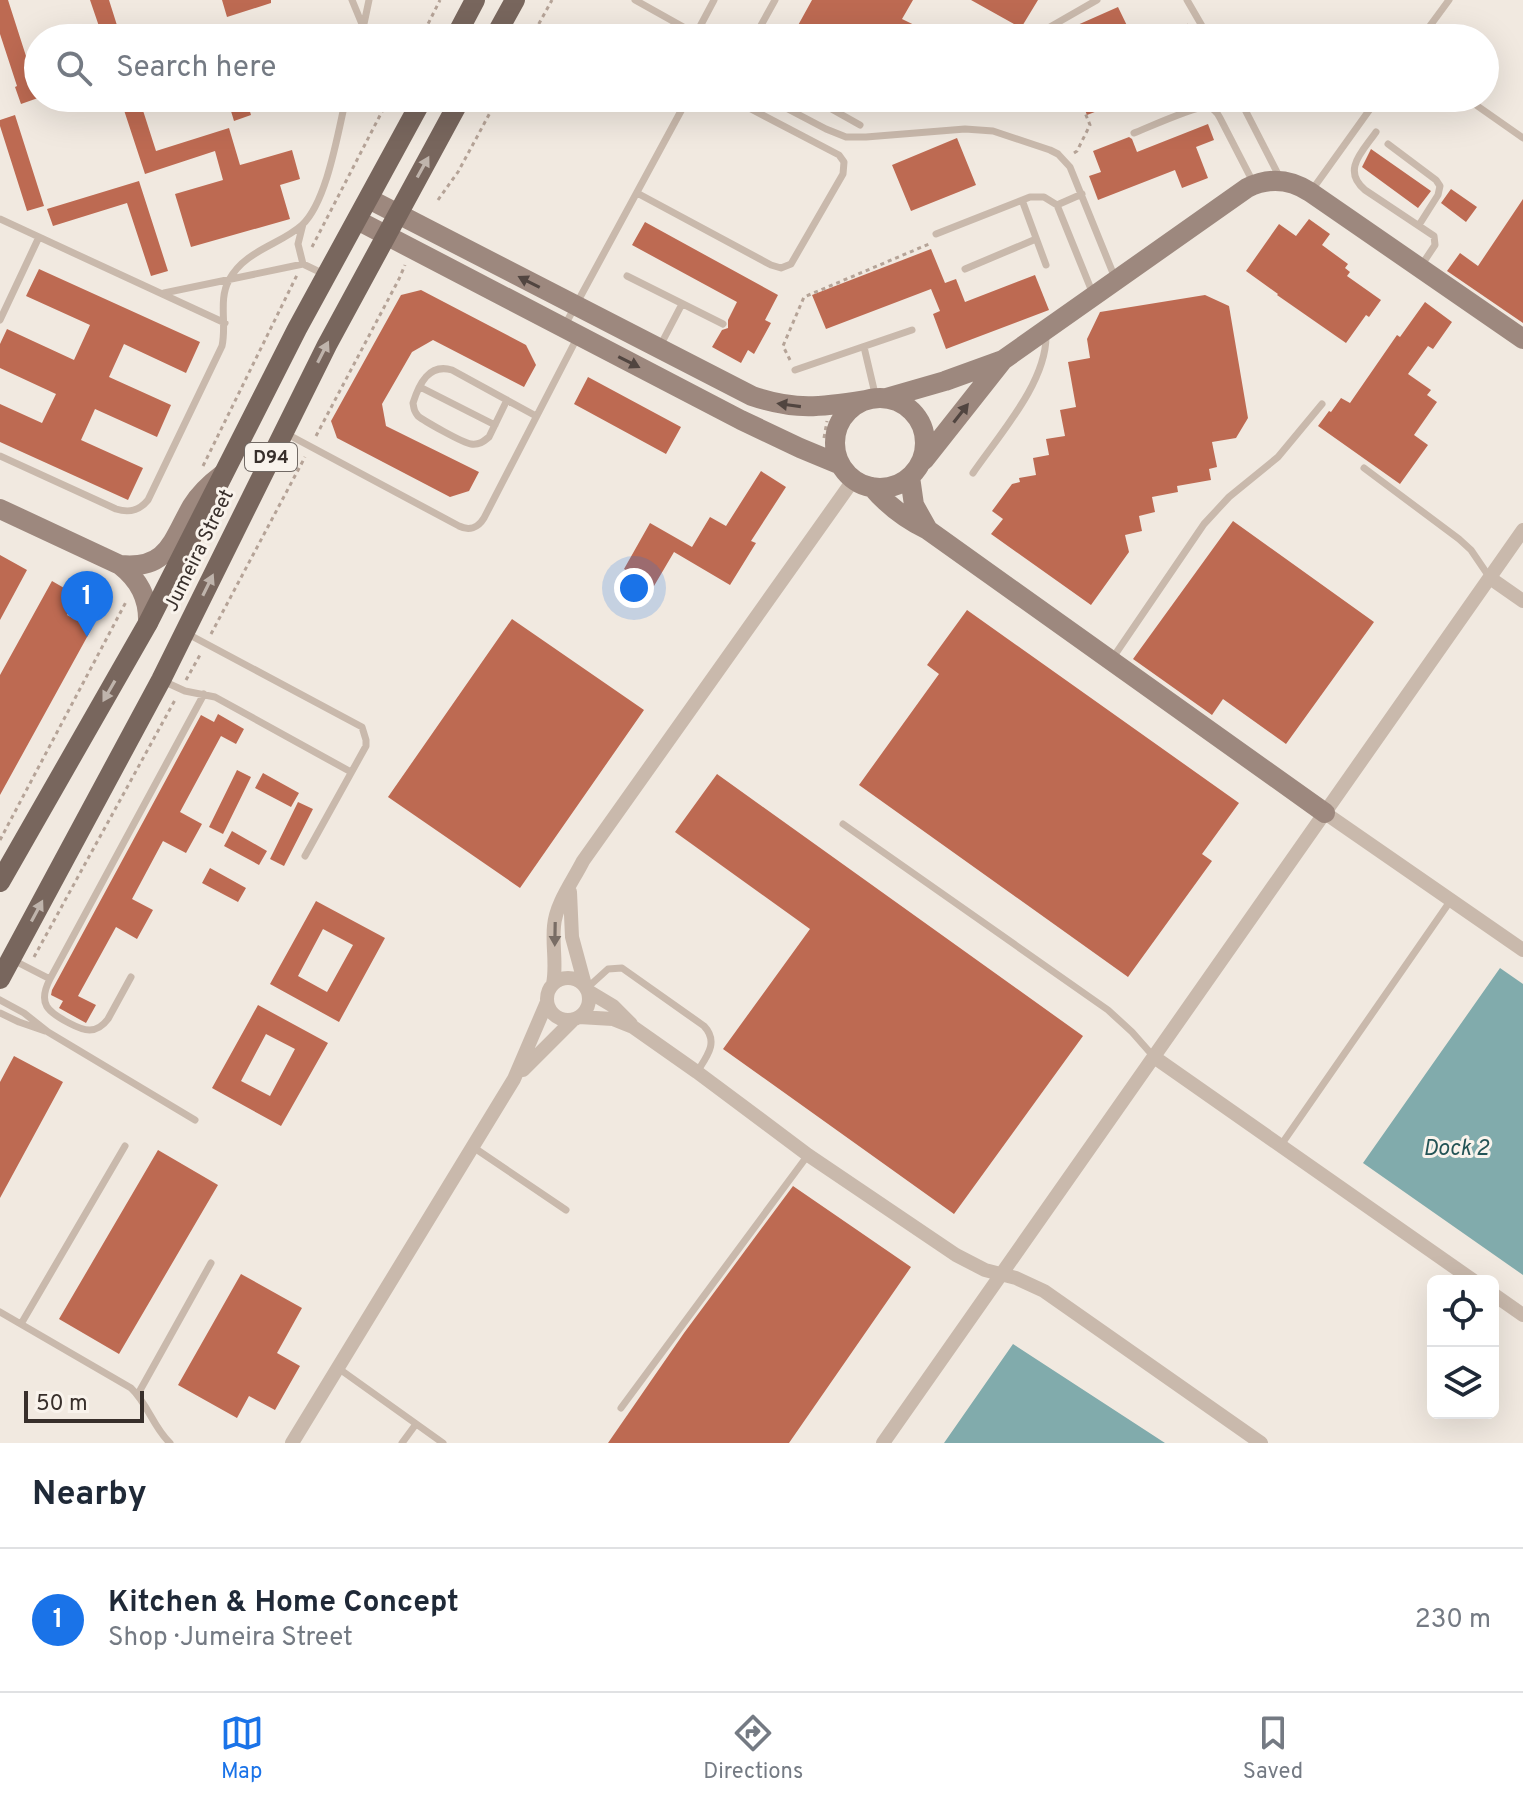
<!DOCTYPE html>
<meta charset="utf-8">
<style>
body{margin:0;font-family:Overpass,sans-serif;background:#f6f6f7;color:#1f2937}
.controls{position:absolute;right:24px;bottom:24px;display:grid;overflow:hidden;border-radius:12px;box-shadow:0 8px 32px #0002}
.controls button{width:72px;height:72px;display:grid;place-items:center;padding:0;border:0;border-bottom:2px solid #e0e1e3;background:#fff;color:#1f2937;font:40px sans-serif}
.scale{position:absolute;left:24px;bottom:20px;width:120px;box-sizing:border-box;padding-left:8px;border:4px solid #382f2b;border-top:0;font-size:22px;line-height:28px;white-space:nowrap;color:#382f2b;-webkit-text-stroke:6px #f9f3ec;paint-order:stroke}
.you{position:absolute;left:634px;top:588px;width:28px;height:28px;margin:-20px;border:6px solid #fff;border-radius:50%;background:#1a73e8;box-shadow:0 0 0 12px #1a73e833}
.badge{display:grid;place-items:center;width:52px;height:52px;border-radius:50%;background:#1a73e8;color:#fff;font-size:26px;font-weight:700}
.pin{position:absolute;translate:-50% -66px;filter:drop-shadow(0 2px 4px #0008)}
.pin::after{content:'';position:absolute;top:42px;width:28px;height:24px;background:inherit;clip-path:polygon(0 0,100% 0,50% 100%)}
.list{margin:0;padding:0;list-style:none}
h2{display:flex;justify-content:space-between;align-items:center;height:104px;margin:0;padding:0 32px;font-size:34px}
h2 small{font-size:26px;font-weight:400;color:#747a83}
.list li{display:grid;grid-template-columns:52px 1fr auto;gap:24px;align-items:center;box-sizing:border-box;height:144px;padding:0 32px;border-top:2px solid #e0e1e3}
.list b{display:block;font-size:30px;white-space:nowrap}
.list p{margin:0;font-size:26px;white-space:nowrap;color:#747a83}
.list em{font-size:26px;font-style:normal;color:#747a83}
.icon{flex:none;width:44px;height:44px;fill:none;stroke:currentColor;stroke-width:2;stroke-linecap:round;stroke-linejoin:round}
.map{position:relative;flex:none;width:1523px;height:1443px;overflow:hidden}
.search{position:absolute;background:#fff;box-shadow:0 8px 32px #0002;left:24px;right:24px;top:24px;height:88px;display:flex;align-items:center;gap:20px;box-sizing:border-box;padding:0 28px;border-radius:44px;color:#747a83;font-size:30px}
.sheet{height:248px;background:#fff}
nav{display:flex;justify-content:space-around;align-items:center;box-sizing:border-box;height:112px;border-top:2px solid #e0e1e3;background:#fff;font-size:22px;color:#747a83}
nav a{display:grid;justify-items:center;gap:4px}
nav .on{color:#1a73e8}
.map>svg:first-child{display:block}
.water{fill:#81abac}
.building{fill:#bd6a52;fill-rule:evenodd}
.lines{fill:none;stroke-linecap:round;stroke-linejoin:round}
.path{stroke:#b5a397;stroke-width:3;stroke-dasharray:4 4;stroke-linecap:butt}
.lane{stroke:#c9b9ac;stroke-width:7}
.street{stroke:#c9b9ac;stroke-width:14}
.secondary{stroke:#9d887e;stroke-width:20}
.primary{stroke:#78665d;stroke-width:20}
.oneway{fill:#bfb4ac}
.oneway2{fill:#514540}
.oneway3{fill:#796d65}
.labels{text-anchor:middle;stroke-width:6;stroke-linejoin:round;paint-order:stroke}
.shield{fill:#f9f3ec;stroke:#726a65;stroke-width:2}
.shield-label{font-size:18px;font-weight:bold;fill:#382f2b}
.street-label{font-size:20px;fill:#382f2b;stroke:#f9f3ec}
.water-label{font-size:22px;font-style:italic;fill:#235456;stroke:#f9f3ec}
</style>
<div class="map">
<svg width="1523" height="1443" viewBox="0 0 1523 1443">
<rect width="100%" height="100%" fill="#f1e9e0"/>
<path class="water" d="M 1500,968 L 1523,984 L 1523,1275 L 1363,1163 Z
M 1013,1344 L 1165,1443 L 944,1443 Z"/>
<path class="building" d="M 0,0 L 8,0 L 34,81 L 38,80 L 38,98 L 21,104 L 15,87 L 17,86 L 0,34 Z
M 90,0 L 109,0 L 121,38 L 103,38 Z
M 222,0 L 271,0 L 271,3 L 227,17 Z
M 812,0 L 913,0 L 902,19 L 941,38 L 903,38 L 894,33 L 891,38 L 791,38 Z
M 971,0 L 1038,0 L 1021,28 Z
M 1118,7 L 1133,38 L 1048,38 Z
M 120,98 L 139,98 L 156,151 L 229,128 L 240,165 L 292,150 L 300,179 L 280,185 L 290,219 L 191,247 L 175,194 L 223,180 L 215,151 L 145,174 Z
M 227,98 L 246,98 L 251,115 L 234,121 Z
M 1080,98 L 1128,98 L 1128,99 L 1087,115 Z
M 15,115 L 44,206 L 27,211 L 0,126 L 0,120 Z
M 1208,124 L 1214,140 L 1196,147 L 1208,178 L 1182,188 L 1175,170 L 1098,200 L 1089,176 L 1101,172 L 1093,151 L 1129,137 L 1132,139 L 1137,152 Z
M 957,138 L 976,185 L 911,211 L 892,165 Z
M 1371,149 L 1431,191 L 1418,208 L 1362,167 Z
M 139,181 L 168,271 L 151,276 L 127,203 L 53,226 L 47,209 Z
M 1451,189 L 1477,207 L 1466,222 L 1441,203 Z
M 1523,199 L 1523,323 L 1447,271 L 1460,253 L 1478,266 Z
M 1309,219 L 1330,234 L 1322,245 L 1348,264 L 1345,268 L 1350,272 L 1347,276 L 1381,300 L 1369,317 L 1366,315 L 1346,343 L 1277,295 L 1278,294 L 1246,271 L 1279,224 L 1296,236 Z
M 645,222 L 778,295 L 765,320 L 771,323 L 754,354 L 748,350 L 741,363 L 712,347 L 722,330 L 728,328 L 728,320 L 737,302 L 632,245 Z
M 931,249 L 945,283 L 956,279 L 965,302 L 1035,275 L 1049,310 L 946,349 L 933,314 L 940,311 L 931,289 L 826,329 L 812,295 Z
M 39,269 L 200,342 L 186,373 L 124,344 L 109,377 L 171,405 L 157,437 L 95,409 L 81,440 L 143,468 L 128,500 L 0,442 L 0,404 L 42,423 L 56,394 L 0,368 L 0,344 L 7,329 L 74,360 L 90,325 L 26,296 Z
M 421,290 L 526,345 L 536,365 L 524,387 L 433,340 L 412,352 L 382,404 L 386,426 L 479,472 L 469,491 L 450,497 L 337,438 L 331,421 L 401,295 Z
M 1205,295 L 1229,306 L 1248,418 L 1236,438 L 1212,442 L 1217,467 L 1209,469 L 1211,480 L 1177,486 L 1178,492 L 1152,497 L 1155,512 L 1139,516 L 1142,531 L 1125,535 L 1129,552 L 1091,605 L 991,534 L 1003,519 L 992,511 L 1012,484 L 1020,482 L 1019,478 L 1036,475 L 1033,458 L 1049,455 L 1046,439 L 1065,436 L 1060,410 L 1076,407 L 1068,362 L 1090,358 L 1087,339 L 1100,312 Z
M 1425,302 L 1452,322 L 1433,349 L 1428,346 L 1408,374 L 1431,390 L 1427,395 L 1437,402 L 1414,435 L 1428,445 L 1400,484 L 1318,426 L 1329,411 L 1331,412 L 1341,398 L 1350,403 L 1397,335 L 1400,337 Z
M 588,377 L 681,427 L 666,454 L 574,404 Z
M 761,471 L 786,487 L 751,541 L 756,543 L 730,585 L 674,552 L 654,586 L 624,569 L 650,523 L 692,547 L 710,517 L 726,526 Z
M 1233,521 L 1374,622 L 1286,744 L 1223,699 L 1212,715 L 1133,659 Z
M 0,555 L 27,570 L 0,620 Z
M 52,581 L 78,596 L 67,615 L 92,628 L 0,795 L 0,675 Z
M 967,610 L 1239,803 L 1202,854 L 1212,861 L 1128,977 L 859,785 L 939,674 L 927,665 Z
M 512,619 L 644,710 L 520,888 L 388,797 Z
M 218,714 L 244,729 L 236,744 L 221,736 L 180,812 L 202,824 L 186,853 L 163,841 L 132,899 L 153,910 L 137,939 L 116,927 L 78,996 L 96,1005 L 86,1023 L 59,1008 L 63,1001 L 51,995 L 52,990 L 201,715 L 214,722 Z
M 237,770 L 251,777 L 223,834 L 209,827 Z
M 263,773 L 299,793 L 291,807 L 255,788 Z
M 717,774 L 1083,1036 L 954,1214 L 723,1049 L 810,929 L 675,832 Z
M 298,802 L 313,809 L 284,866 L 270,859 Z
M 232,831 L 267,851 L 259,865 L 224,846 Z
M 210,868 L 246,888 L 238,902 L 202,883 Z
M 316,901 L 385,938 L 339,1022 L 270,984 ZM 323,929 L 353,945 L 327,992 L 298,976 Z
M 258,1005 L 328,1043 L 281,1126 L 212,1088 ZM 266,1034 L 295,1049 L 270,1096 L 241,1081 Z
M 14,1056 L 63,1082 L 0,1198 L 0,1082 Z
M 158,1150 L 218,1185 L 119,1354 L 59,1319 Z
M 793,1186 L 911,1267 L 789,1443 L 608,1443 L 684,1333 Z
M 241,1274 L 302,1308 L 277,1353 L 300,1366 L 275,1410 L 249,1396 L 237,1418 L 178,1385 Z"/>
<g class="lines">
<path class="path" d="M 421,38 L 440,0
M 531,38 L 552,0
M 1158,38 L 1188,25
M 1005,104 L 1019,98
M 1074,153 L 1077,151 L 1090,125 L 1079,98
M 438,200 L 458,172 L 498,98
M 312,247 L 389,98
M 790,360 L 783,346 L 804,297 L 929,244
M 316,436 L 399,279 L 405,265
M 824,438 L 827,421
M 203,466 L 297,275
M 211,634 L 305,457
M 186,680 L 200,655
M 0,840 L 127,600
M 34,957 L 175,700"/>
<path class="lane" d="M 352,0 L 364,29
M 635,0 L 703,38
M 1187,0 L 1209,38
M 1043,31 L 1097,0
M 696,34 L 714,0
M 361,38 L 369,0
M 754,38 L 775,0
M 1421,38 L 1449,0
M 767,98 L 826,129 L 846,137 L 866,137 L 965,129 L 993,131 L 1050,150 L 1058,154 L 1070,167 L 1115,278
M 812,98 L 860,125
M 1239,98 L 1280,178
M 1466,98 L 1523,138
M 1376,132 C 1363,151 1341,170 1365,190 L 1434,236 L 1435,245 L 1421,266
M 1134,133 C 1147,128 1195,106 1206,107 C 1213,107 1217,112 1220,118 L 1253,182
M 1388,144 L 1436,180 L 1440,186 L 1438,195 L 1419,225
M 1312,190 L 1378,98
M 637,193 L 771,265 L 781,268 L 791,264 L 843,174 L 844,162 L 839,155 L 730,98
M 1022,200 L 1046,265
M 1057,205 L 1082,194
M 0,219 L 225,323
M 936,234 L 1030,197 L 1044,197 L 1057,205 L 1093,294
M 303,264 L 298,244 L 303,224
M 965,269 L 1036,239
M 627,276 L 723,324
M 164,293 L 303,264 L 326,275
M 0,320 L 39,237
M 565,325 L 688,98
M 864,347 L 876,398
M 659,348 L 682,304
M 795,370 L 912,330
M 420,387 L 495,425
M 507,400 L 489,437 C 483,442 479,445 471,444 C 463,443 424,421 418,416 C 414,411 414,409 413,403 C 419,384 429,363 452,370 L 536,416
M 287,434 L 459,526 C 469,531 478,528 484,518 L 577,338
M 0,456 L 116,509 C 129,513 139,511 148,500 L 222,346 C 227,324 218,300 229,280 C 245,250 280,245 302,225 C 327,202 338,132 346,98
M 1364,468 L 1459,539 L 1471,550 L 1490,578
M 973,473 C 999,435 1047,382 1046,335
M 186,633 L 362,727 L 366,740 L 366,746 L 305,856
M 1112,659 L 1204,524 L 1229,497 L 1278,457 L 1322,404
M 163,681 L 185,691 L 215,697 L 351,772
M 843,824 L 1108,1010 L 1132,1032 L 1154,1057
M 13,960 L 50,979
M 131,977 L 108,1019 C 96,1035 84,1031 69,1023 C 48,1012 37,1004 50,979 L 204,694
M 587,988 L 608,969 L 622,968 L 704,1026 C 719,1042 707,1056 697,1072
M 0,1000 L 24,1013 L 48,1032 L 195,1120
M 0,1013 L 19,1022 L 45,1031
M 1281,1145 L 1451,900
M 473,1147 L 566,1210
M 0,1312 L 131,1388 C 148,1404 153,1427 170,1443
M 21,1324 L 125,1146
M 338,1368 L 443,1443
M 138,1394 L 211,1263
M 621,1408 L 808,1155
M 402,1443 L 416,1424"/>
<path class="street" d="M 1490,578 L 1523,601
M 1325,813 L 1523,950
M 570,892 L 572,937 L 585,985
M547 999a21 21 0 1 1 42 0a21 21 0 1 1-42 0Z
M 553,984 C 557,965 552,946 554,926 C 556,903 573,881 583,861 L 854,479
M 588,991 L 613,1006 L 631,1024
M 579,1017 L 613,1019 L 633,1027 L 697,1072 L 808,1155 L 956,1255 L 985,1270 L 1016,1278 L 1044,1291 L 1261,1443
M 1154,1057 L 1474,1281
M 523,1070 L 574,1019
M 1493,1294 L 1523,1315
M 292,1443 L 514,1079 L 547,1002
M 883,1443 L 1523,530"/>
<path class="secondary" d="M 369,199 L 752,396 C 796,411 821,407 866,400
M 357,220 L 741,420 L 800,448 L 841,465
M835 443a45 45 0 1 1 90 0a45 45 0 1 1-90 0Z
M 886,398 L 945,381 L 1003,360 L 1247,188 C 1269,177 1290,179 1310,192 L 1523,339
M 924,460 L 1003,360
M 910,477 L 914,505 L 928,530
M 872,487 C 888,506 905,519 928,530 L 1325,813
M 0,509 L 120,565 C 139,580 149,598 148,623
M 120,565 C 168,570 172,541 192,506 C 200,493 211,483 223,474"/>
<path class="primary" d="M 455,38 L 475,0
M 494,38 L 515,0
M 0,882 L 148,623 L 297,329 L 423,98
M 0,979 L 161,680 L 327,345 L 461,98"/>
</g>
<defs><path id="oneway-solid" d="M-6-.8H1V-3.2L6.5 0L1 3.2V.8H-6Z" transform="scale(2)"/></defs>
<g class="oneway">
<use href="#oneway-solid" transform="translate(423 167) rotate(-61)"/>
<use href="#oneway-solid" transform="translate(323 352) rotate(-63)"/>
<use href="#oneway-solid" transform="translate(208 585) rotate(-64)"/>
<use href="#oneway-solid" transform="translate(109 691) rotate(120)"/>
<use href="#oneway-solid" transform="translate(37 911) rotate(-62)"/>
</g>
<g class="oneway2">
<use href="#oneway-solid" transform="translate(529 282) rotate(-153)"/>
<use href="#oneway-solid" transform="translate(629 362) rotate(27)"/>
<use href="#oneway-solid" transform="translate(789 405) rotate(-172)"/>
<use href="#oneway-solid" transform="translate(961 413) rotate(-52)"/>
</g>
<use class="oneway3" href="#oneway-solid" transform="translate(555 934) rotate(91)"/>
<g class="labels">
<rect class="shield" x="245" y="443" width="52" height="28" rx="6"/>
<g class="shield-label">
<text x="271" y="463">D94</text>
</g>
<g class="street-label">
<text transform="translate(198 550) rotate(-64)" y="7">Jumeira Street</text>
</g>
<g class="water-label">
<text x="1456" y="1155">Dock 2</text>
</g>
</g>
</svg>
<div class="controls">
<button><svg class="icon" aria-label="locate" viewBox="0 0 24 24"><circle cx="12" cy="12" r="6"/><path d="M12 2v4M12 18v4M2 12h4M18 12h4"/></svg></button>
<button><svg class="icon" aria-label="layers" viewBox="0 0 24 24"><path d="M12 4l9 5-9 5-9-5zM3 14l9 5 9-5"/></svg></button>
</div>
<div class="scale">50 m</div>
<div class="you"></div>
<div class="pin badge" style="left:87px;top:637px">1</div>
<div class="search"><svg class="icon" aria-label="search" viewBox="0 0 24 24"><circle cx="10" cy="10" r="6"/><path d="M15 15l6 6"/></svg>Search here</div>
</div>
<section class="sheet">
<h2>Nearby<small></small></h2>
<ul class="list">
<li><span class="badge">1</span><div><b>Kitchen &amp; Home Concept</b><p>Shop · Jumeira Street</p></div><em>230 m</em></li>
</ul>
</section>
<nav>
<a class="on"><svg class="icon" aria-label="map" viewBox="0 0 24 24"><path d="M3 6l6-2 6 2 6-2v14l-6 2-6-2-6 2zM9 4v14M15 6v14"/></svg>Map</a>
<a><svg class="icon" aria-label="directions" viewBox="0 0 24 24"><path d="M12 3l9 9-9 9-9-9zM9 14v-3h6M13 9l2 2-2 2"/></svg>Directions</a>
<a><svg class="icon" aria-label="saved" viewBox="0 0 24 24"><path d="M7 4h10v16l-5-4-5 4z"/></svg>Saved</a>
</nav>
